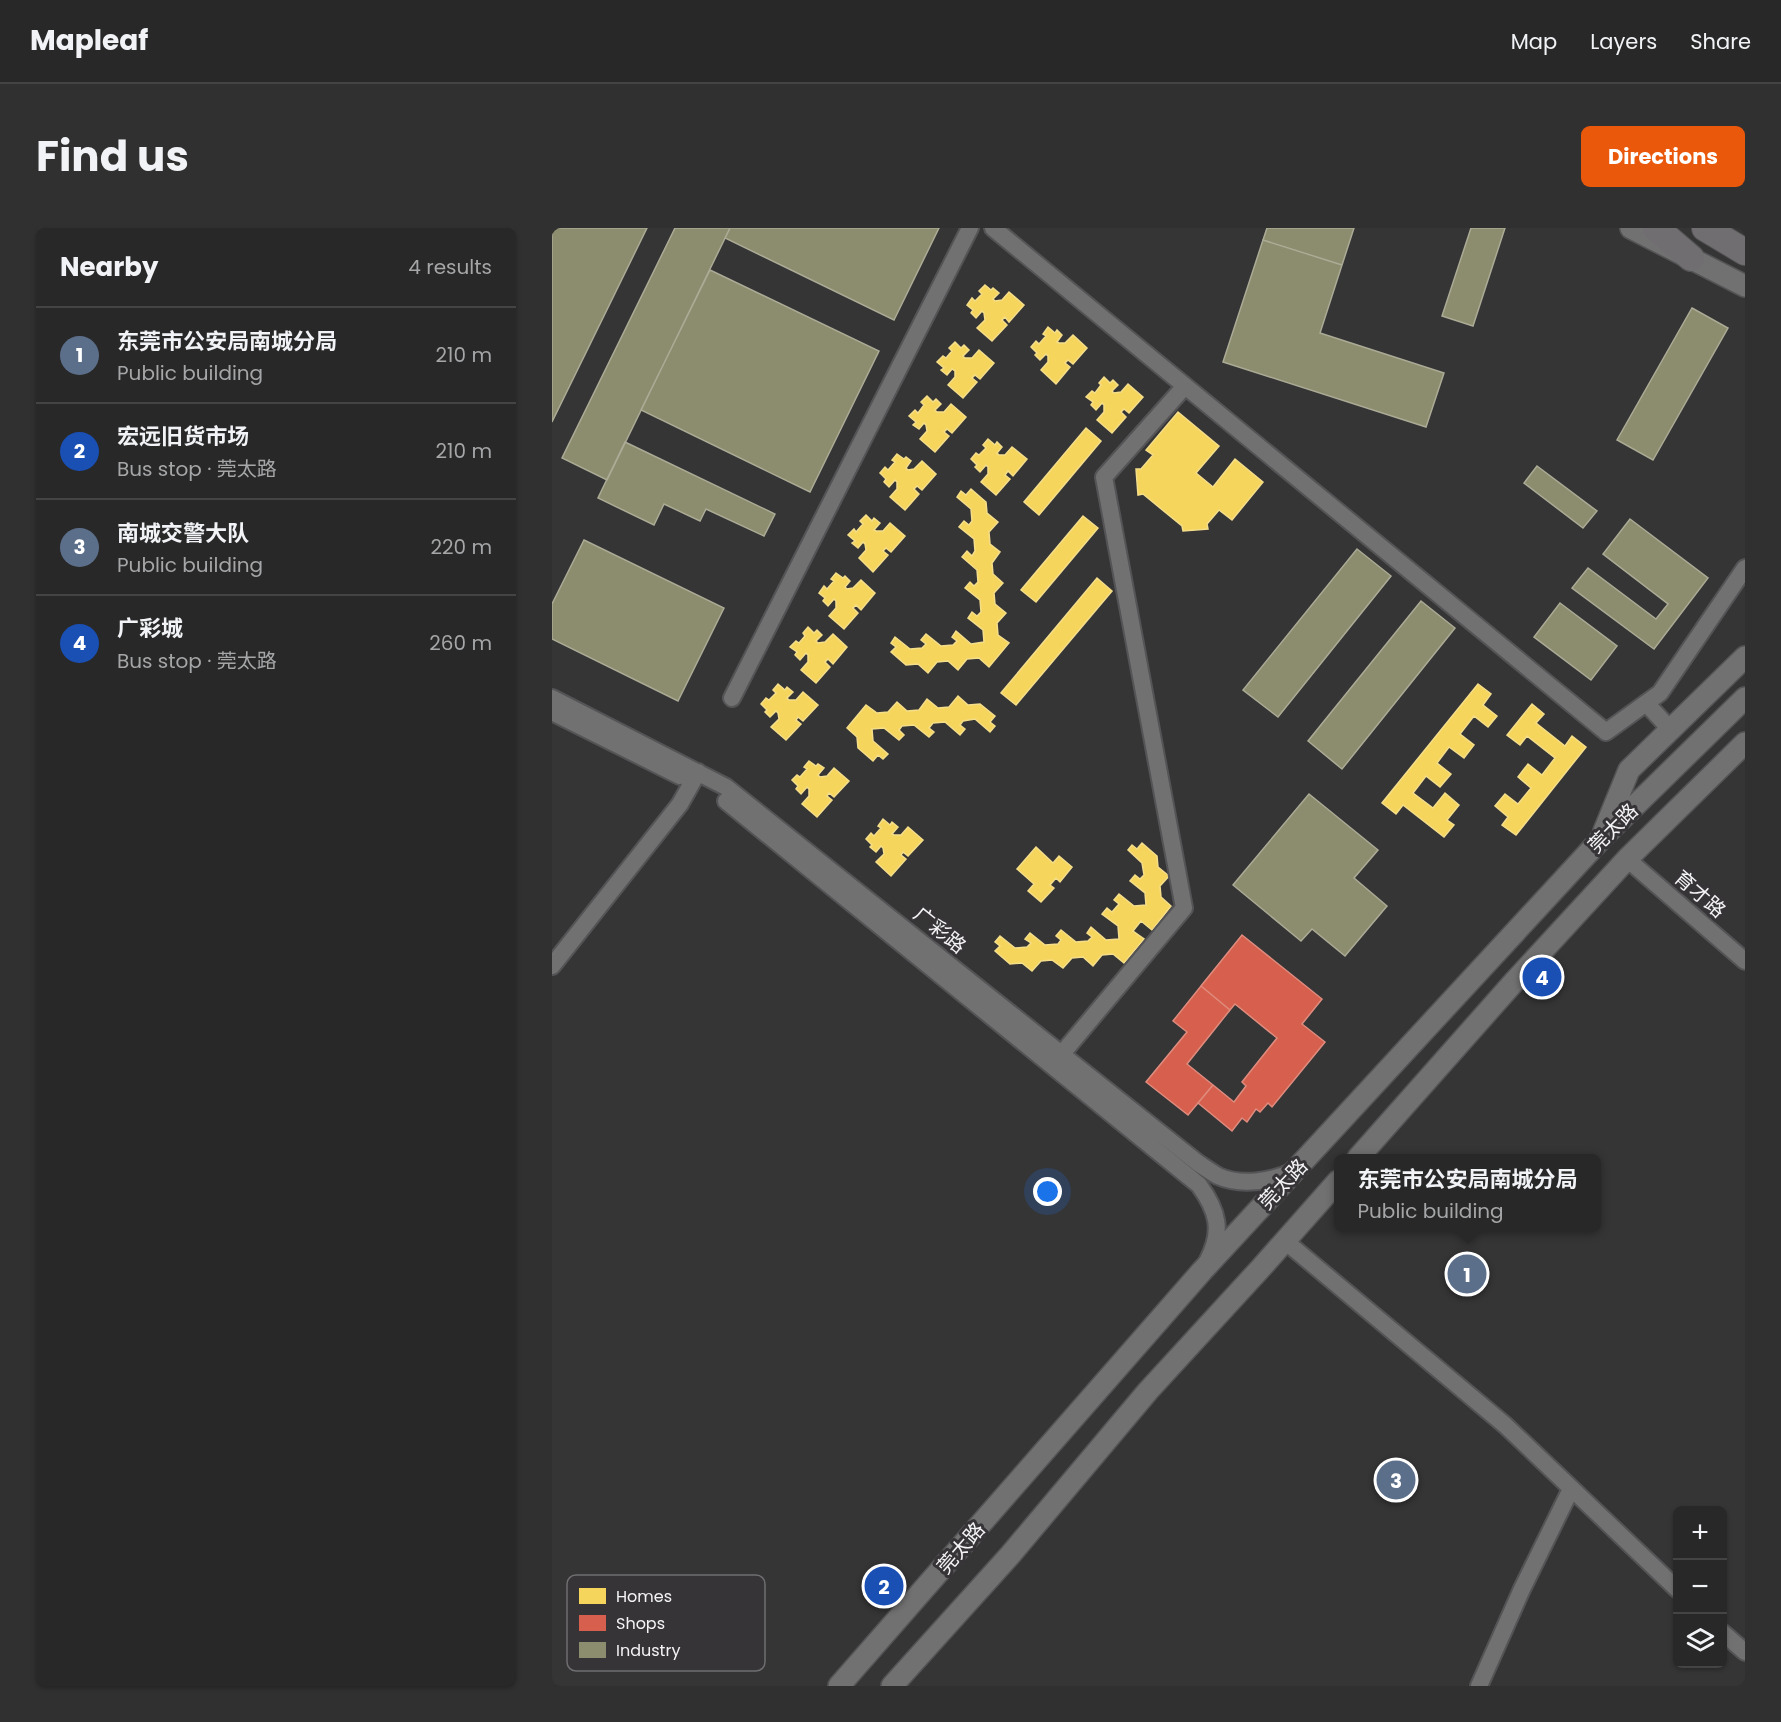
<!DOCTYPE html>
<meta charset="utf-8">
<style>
body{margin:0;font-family:Poppins,"Noto Sans SC",sans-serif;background:#303030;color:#f1f3f6}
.controls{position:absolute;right:18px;bottom:18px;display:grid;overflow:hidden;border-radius:9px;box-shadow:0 2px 4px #0004}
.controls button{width:54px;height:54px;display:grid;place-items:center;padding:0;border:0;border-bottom:2px solid #444445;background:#282828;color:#f1f3f6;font:30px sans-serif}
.you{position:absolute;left:496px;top:964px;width:21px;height:21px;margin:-15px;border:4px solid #fff;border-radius:50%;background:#1a73e8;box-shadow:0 0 0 9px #1a73e833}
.badge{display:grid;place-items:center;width:39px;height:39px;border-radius:50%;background:#ea580c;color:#fff;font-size:20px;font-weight:700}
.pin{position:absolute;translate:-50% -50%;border:3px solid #fff;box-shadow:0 2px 6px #0006}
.popup{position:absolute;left:782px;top:926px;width:267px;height:78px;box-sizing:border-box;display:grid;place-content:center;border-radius:9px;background:#282828;filter:drop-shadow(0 2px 4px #0005);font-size:20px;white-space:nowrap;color:#a5a6a8}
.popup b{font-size:22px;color:#f1f3f6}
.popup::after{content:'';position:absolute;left:50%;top:100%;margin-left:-12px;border:12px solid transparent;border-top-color:#282828}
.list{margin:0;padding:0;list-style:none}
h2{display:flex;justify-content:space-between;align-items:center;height:78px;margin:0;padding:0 24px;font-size:26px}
h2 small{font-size:20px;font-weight:400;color:#a5a6a8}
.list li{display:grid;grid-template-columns:39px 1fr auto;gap:18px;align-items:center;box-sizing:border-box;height:96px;padding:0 24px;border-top:2px solid #444445}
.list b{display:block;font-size:22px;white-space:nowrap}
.list p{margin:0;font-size:20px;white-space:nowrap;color:#a5a6a8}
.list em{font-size:20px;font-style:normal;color:#a5a6a8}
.icon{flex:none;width:33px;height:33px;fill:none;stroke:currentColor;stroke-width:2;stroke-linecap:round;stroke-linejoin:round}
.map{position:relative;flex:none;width:1193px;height:1458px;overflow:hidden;border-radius:9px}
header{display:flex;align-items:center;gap:36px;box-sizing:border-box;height:84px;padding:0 30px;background:#282828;border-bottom:2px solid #444445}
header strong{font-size:28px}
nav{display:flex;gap:33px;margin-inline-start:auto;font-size:21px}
.intro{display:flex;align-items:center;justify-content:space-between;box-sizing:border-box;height:144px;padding:0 36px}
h1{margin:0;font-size:42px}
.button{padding:15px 27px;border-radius:9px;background:#ea580c;color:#fff;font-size:21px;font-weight:700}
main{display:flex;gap:36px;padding:0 36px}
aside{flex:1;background:#282828;border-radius:9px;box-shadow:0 2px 4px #0004}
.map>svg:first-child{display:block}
.homes{fill:#f6d55c;stroke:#f5de8a;stroke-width:1.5}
.shops{fill:#d6604d;stroke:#df8c7f;stroke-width:1.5}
.industry{fill:#8c8c6e;stroke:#abab96;stroke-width:1.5}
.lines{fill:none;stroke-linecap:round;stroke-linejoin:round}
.minor-casing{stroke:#545355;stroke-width:20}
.major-casing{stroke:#545355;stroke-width:24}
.highway-casing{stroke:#545355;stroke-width:28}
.minor{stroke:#727172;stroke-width:16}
.major{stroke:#727172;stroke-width:21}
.highway{stroke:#706e70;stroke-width:26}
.labels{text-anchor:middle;stroke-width:6;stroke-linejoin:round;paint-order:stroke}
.street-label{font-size:20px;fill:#f4f3f5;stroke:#363437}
.key{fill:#363437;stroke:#6f6d70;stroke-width:1.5}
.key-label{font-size:16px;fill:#f4f3f5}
</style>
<header>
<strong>Mapleaf</strong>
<nav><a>Map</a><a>Layers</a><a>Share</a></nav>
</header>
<div class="intro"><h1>Find us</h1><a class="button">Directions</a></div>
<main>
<aside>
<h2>Nearby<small>4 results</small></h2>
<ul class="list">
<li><span class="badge" style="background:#5c6f8a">1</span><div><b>东莞市公安局南城分局</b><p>Public building</p></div><em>210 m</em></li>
<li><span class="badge" style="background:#1a4fb4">2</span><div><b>宏远旧货市场</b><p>Bus stop · 莞太路</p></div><em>210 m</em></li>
<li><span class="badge" style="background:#5c6f8a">3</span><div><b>南城交警大队</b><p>Public building</p></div><em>220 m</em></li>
<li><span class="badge" style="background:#1a4fb4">4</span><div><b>广彩城</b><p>Bus stop · 莞太路</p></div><em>260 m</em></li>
</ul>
</aside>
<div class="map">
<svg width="1193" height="1458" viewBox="0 0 1193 1458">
<rect width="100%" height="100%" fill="#363536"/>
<path class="homes" d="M 433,57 L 439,62 L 441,60 L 447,65 L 441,71 L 443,73 L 450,72 L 457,64 L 472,77 L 457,94 L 453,89 L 450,92 L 455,97 L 440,113 L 425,100 L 433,92 L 432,85 L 430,83 L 424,90 L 419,85 L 421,82 L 415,77 L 420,70 L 423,73 L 430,66 L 427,63 Z
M 496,99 L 503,105 L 505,102 L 510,107 L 505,114 L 507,115 L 513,115 L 521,107 L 535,120 L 521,136 L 516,132 L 513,135 L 518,139 L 504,156 L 489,142 L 496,134 L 496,128 L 494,126 L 488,132 L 483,127 L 485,125 L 479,119 L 484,113 L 487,116 L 494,108 L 491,106 Z
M 403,114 L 409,120 L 412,117 L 417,122 L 411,128 L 413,130 L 420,130 L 427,122 L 442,135 L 428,151 L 423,147 L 420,150 L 425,154 L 411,170 L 396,157 L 403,149 L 403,143 L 400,141 L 395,147 L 389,142 L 392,140 L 385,134 L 391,128 L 394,130 L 400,123 L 397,120 Z
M 552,149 L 558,155 L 561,152 L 566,157 L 560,163 L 562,165 L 569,164 L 576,156 L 591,169 L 577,185 L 572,181 L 569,184 L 574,189 L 560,205 L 545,192 L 552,184 L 552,177 L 550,175 L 544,182 L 539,177 L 541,174 L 534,169 L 540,163 L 543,165 L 549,157 L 547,155 Z
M 375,168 L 381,174 L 384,171 L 389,176 L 383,182 L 385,184 L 392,184 L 399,176 L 414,189 L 400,205 L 395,201 L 392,204 L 397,208 L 383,224 L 368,211 L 375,203 L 374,197 L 372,195 L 367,201 L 361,197 L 364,194 L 357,188 L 363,182 L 366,185 L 372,177 L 369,174 Z
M 626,184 L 667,218 L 644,245 L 661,259 L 683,231 L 711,254 L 680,292 L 667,282 L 655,296 L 656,301 L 631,303 L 630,298 L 591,266 L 586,267 L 584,241 L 589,241 L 601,227 L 594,222 Z
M 534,200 L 549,213 L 487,287 L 472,274 Z
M 436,211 L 443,217 L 445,214 L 450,219 L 445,225 L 447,227 L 453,227 L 460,219 L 475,231 L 461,248 L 456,243 L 453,247 L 458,251 L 444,267 L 429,254 L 436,246 L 436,239 L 434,237 L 428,244 L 423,239 L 425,237 L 419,231 L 424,225 L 427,227 L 434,220 L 431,217 Z
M 345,226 L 352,231 L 354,229 L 359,233 L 354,240 L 356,242 L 362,241 L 370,233 L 384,246 L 370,262 L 365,258 L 362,261 L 367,266 L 353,282 L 338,269 L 345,261 L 345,254 L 343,252 L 337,259 L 332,254 L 334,251 L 328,245 L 333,239 L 336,242 L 343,234 L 340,232 Z
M 419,261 L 434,274 L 435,285 L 446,294 L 437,304 L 438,316 L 448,324 L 440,335 L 441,346 L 451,355 L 442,365 L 443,376 L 454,385 L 445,395 L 446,407 L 457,415 L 437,439 L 427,430 L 415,431 L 406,442 L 396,433 L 385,434 L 376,445 L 366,436 L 354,437 L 339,424 L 344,419 L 339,415 L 343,409 L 358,421 L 370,420 L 374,416 L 369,412 L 374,406 L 389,418 L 401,417 L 405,413 L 400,409 L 404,403 L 419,416 L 432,414 L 431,402 L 416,390 L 420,384 L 425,388 L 429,384 L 428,372 L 413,360 L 418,354 L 422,358 L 426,354 L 425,342 L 410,329 L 415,323 L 420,328 L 423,323 L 422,311 L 407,299 L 412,293 L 417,297 L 420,293 L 419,281 L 405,269 L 409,263 L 414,267 Z
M 314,287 L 320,293 L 322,290 L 328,295 L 322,302 L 324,303 L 331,303 L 338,295 L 353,308 L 339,324 L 334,320 L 331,323 L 336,327 L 321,344 L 307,330 L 314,322 L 313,316 L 311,314 L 306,320 L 300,315 L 303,313 L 296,307 L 302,301 L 304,304 L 311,296 L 308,293 Z
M 531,288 L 546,300 L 484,374 L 469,362 Z
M 284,345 L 291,350 L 293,348 L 298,353 L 293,359 L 295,361 L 301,360 L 309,352 L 323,365 L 309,382 L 304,377 L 301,380 L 306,385 L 292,401 L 277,388 L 284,380 L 284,373 L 282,371 L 276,378 L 271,373 L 273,370 L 267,365 L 272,358 L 275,361 L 282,353 L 279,351 Z
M 545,350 L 560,363 L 464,477 L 449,465 Z
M 256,399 L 262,405 L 265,402 L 270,407 L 264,413 L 266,415 L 273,414 L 281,406 L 295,419 L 281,436 L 276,431 L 273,434 L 278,439 L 264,455 L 249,442 L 256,434 L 256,427 L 254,425 L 248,432 L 243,427 L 245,424 L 238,419 L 244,413 L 247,415 L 253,408 L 251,405 Z
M 226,456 L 233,462 L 235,459 L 241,464 L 235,470 L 237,472 L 244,472 L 251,464 L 266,477 L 251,493 L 246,489 L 244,492 L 249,496 L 234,512 L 219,499 L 227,491 L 226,485 L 224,483 L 218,489 L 213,484 L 215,482 L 209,476 L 214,470 L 217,472 L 224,465 L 221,462 Z
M 926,456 L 939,466 L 931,477 L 945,488 L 936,499 L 922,488 L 908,506 L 922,517 L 912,530 L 897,519 L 885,535 L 899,546 L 888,559 L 874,548 L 861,565 L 881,580 L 893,565 L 907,577 L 895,592 L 902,597 L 892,609 L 851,577 L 844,586 L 830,575 Z
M 406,468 L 416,477 L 428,476 L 443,488 L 438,494 L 443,498 L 438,504 L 423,491 L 411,493 L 408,497 L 413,501 L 408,507 L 393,494 L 381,495 L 377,500 L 382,504 L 377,509 L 362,497 L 350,498 L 347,502 L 352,507 L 347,512 L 332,500 L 320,501 L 321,513 L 336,526 L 331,531 L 326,527 L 321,533 L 306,520 L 305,509 L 295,500 L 314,477 L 325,485 L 336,484 L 345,474 L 355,483 L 367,482 L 375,471 L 386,480 L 397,479 Z
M 980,476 L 992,486 L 984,495 L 1013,518 L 1020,508 L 1034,519 L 964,607 L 950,597 L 956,589 L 943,578 L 953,566 L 966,576 L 979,560 L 966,549 L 976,536 L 990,547 L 1003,530 L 975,508 L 968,517 L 955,507 Z
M 257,533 L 264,538 L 266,536 L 272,540 L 266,547 L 268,549 L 275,548 L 282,540 L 297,553 L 282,569 L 277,565 L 275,568 L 280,572 L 265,589 L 250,576 L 257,568 L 257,561 L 255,559 L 249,566 L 244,561 L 246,558 L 240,552 L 245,547 L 248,549 L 255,541 L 252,539 Z
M 331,591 L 338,597 L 340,594 L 346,599 L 340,606 L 342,607 L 349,607 L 356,599 L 371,612 L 356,628 L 351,624 L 349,627 L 354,631 L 339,648 L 324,634 L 332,626 L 331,620 L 329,618 L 324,624 L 318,619 L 320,617 L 314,611 L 319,605 L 322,608 L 329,600 L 326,598 Z
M 590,615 L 605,628 L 606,639 L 617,648 L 608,658 L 609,669 L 619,678 L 600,702 L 589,693 L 581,703 L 592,711 L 572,735 L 561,726 L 550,727 L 541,738 L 531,729 L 520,730 L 511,740 L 500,732 L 489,733 L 480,743 L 470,735 L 458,736 L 443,723 L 448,718 L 443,714 L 448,708 L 463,720 L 475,719 L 479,715 L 473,711 L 478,705 L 493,717 L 506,716 L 509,712 L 504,708 L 509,702 L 524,714 L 536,713 L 540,709 L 535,705 L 539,699 L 554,712 L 567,711 L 566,698 L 550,686 L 555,680 L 560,684 L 567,676 L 562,672 L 567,666 L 582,678 L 594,677 L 593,665 L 578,653 L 583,647 L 588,651 L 592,647 L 590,635 L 576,622 L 580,617 L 585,621 Z
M 484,619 L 501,635 L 507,628 L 520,639 L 508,654 L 504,650 L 498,657 L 502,660 L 489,674 L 476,663 L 482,656 L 465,641 Z"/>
<path class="shops" d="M 690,707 L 770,771 L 750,796 L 773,814 L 720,879 L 716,875 L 708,884 L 704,881 L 695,894 L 690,890 L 680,903 L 646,875 L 661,857 L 682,874 L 694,858 L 690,854 L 725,810 L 683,776 L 678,782 L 649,758 Z
M 649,758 L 678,782 L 635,836 L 661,857 L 636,887 L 594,854 L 635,804 L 621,793 Z"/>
<path class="industry" d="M 0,0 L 95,0 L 0,194 Z
M 123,0 L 178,0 L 55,252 L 10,230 Z
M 178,0 L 387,0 L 342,92 L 173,10 Z
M 715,0 L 802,0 L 790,37 L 711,12 Z
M 919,0 L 953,0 L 921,98 L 890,88 Z
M 711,12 L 790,37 L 768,105 L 892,145 L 874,199 L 671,134 Z
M 158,42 L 327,123 L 258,264 L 89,182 Z
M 1140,80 L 1176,100 L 1101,232 L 1065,212 Z
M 73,214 L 223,286 L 212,308 L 154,281 L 148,293 L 112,276 L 102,297 L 46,270 Z
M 985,238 L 1045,283 L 1031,300 L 972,255 Z
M 1078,291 L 1156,350 L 1102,421 L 1020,360 L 1036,340 L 1104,391 L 1116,376 L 1051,326 Z
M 32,312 L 172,380 L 126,473 L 0,411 L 0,376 Z
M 805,321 L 839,348 L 726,489 L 691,462 Z
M 869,373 L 903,400 L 790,541 L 756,513 Z
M 1008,375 L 1065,418 L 1039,452 L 982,409 Z
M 757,566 L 826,622 L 802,650 L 835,678 L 793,728 L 760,701 L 749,713 L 681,657 Z"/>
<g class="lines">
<defs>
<path id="minor" d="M 441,0 L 1054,504 L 1108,465 L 1193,340
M 0,470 L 174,559 L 646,935 C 652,939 659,944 666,948 C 688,958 720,954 741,943
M 180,470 L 418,0
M 1094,475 L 1118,501
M 0,484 L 128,548
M 174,573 L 647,957 C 666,983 671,1003 656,1032
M 1075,631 L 1193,733
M 0,738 L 128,576 L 146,544
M 503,834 L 632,680 L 552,249 L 633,158
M 733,1013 L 953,1197 L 1126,1362
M 1170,1404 L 1193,1424
M 927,1458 L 970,1361 L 1019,1261"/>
<path id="major" d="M 1079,0 L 1193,58
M 1052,603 L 1077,542 L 1193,429
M 806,930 L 961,755 L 1075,631 L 1193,515
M 287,1458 L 650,1043 L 1049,611 L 1193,470
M 340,1458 L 459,1326 L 596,1163 L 708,1041 L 786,953"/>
<path id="highway" d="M 1104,0 L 1139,30
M 1153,0 L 1193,24"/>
</defs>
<use href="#minor" class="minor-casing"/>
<use href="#major" class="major-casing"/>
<use href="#highway" class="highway-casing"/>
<use href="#minor" class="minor"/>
<use href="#major" class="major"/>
<use href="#highway" class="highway"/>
</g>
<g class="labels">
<g class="street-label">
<text transform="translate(1061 600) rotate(-45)" y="7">莞太路</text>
<text transform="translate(1148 666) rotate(41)" y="7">育才路</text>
<text transform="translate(388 702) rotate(39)" y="7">广彩路</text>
<text transform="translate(731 956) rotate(-47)" y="7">莞太路</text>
<text transform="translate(409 1320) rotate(-49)" y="7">莞太路</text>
</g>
</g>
<rect x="15" y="1347" width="198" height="96" rx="9" class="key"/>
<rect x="27" y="1360" width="27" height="16" fill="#f6d55c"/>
<rect x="27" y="1387" width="27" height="16" fill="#d6604d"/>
<rect x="27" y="1414" width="27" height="16" fill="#8c8c6e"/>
<g class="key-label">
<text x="64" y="1374">Homes</text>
<text x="64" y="1401">Shops</text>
<text x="64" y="1428">Industry</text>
</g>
</svg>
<div class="controls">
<button>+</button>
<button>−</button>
<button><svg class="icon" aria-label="layers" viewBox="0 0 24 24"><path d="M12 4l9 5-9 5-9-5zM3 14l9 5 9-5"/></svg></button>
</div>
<div class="you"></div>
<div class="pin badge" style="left:915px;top:1046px;background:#5c6f8a">1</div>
<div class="popup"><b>东莞市公安局南城分局</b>Public building</div>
<div class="pin badge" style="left:332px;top:1358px;background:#1a4fb4">2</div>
<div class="pin badge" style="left:844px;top:1252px;background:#5c6f8a">3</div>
<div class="pin badge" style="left:990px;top:749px;background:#1a4fb4">4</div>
</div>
</main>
